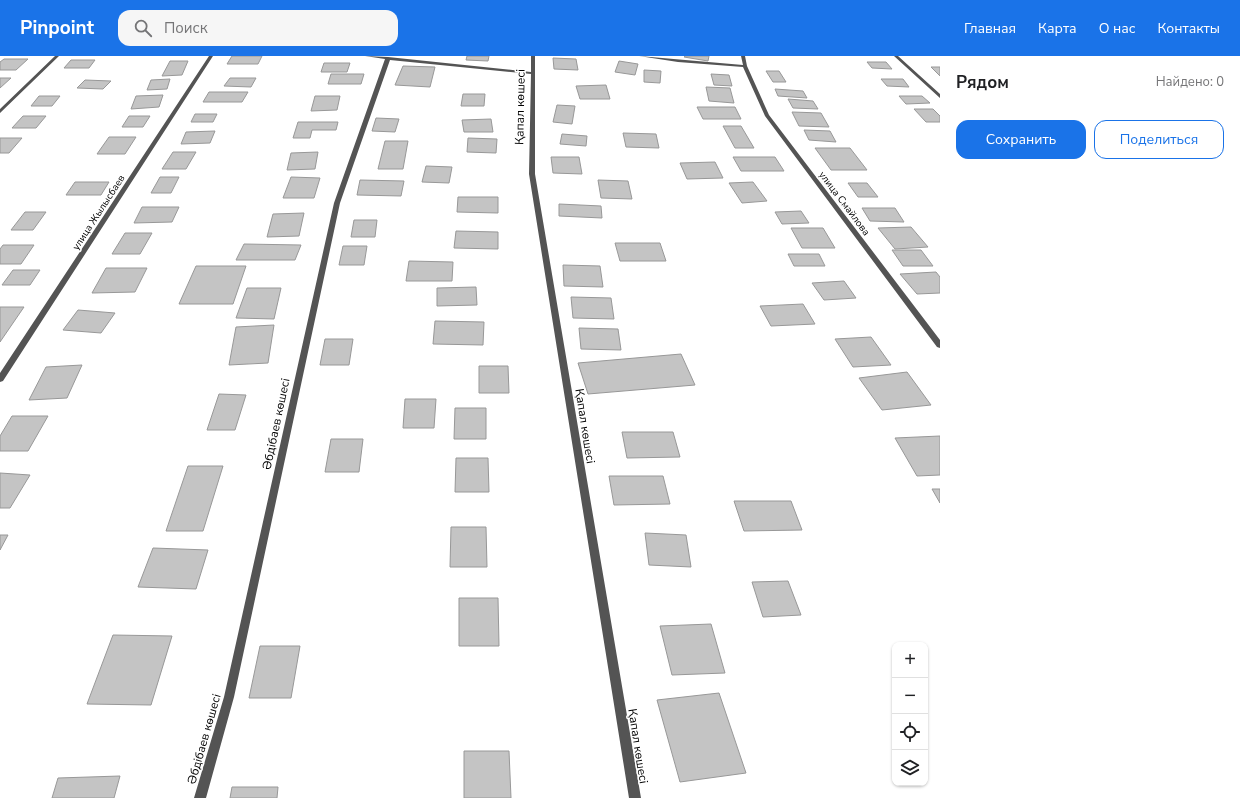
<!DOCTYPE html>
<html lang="ru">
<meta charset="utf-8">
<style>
body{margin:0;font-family:"Nunito Sans",sans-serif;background:#f6f6f6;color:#202124}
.controls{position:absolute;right:12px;bottom:12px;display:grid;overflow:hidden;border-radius:8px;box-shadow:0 1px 3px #0004}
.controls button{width:36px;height:36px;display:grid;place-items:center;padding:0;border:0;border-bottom:1px solid #e0e0e0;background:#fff;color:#202124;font:20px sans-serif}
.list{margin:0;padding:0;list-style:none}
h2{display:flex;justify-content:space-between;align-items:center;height:52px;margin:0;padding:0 16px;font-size:17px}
h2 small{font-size:13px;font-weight:400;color:#757577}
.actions{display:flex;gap:8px;padding:12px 16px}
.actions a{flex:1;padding:9px 0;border:1px solid #1a73e8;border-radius:12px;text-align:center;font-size:14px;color:#1a73e8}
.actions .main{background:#1a73e8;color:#fff}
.icon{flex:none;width:22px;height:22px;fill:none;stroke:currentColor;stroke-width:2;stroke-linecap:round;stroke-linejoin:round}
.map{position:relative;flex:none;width:940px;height:742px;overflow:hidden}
header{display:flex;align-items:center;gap:24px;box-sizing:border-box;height:56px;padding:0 20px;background:#1a73e8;color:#fff}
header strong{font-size:19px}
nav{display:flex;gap:22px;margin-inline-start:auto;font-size:14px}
.search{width:280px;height:36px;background:#f6f6f6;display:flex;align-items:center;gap:10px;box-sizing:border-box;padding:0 14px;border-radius:12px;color:#757577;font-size:15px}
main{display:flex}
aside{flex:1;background:#fff}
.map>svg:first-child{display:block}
.building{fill:#c4c4c4;stroke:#989898}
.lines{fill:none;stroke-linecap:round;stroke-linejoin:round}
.street{fill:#545454;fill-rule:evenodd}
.labels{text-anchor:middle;stroke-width:3;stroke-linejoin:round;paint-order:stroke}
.far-street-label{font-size:10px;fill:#000;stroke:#fff}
.street-label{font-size:12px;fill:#000;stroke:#fff}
</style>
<header>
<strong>Pinpoint</strong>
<div class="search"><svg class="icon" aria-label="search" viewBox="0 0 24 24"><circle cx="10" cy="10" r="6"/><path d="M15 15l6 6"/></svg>Поиск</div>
<nav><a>Главная</a><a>Карта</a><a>О нас</a><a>Контакты</a></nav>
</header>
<main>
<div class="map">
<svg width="940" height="742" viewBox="0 0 940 742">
<rect width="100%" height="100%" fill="#fff"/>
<path class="building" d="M 232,0 L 262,0 L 258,8 L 227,8 Z
M 467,0 L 489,0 L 488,5 L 466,4 Z
M 685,0 L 709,0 L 708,5 L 684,1 Z
M 553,2 L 576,3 L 578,14 L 554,13 Z
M 4,3 L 28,3 L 16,14 L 0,14 L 0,6 Z
M 71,4 L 95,4 L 89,12 L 64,12 Z
M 170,5 L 188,5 L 182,19 L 162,20 Z
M 619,5 L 638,8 L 635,19 L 615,16 Z
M 867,6 L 886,6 L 892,13 L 872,12 Z
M 324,7 L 350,7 L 347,16 L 321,16 Z
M 403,10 L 435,11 L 430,31 L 395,29 Z
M 931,11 L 940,11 L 940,20 Z
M 644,14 L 661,15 L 660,27 L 644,26 Z
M 766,15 L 779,15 L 786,26 L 773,26 Z
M 331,18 L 364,18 L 361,28 L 328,28 Z
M 711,18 L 729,19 L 732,30 L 714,29 Z
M 0,22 L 11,22 L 0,32 Z
M 230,22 L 256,22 L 251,31 L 224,30 Z
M 170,23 L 167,33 L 147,34 L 151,24 Z
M 881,23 L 903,23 L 909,31 L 887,30 Z
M 85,24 L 111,25 L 103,33 L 77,32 Z
M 606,29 L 610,43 L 580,43 L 576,30 Z
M 706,31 L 730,32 L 734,47 L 709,45 Z
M 775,33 L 803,35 L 807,42 L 778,40 Z
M 209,36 L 248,36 L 242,46 L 203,46 Z
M 463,38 L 485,38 L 484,50 L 461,50 Z
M 163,39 L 159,51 L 131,53 L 136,40 Z
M 39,40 L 60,40 L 52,50 L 31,50 Z
M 315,40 L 340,40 L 337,54 L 311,55 Z
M 899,40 L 922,40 L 930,47 L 906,48 Z
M 788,43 L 813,45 L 818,53 L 793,52 Z
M 557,49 L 575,50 L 572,68 L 553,66 Z
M 697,51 L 735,51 L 741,63 L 703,63 Z
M 914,53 L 933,53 L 940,60 L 940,66 L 926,66 Z
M 792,56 L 821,57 L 829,71 L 799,70 Z
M 195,58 L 217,58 L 213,66 L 191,66 Z
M 23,60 L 46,60 L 36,72 L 12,72 Z
M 129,60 L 150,60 L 143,71 L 122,71 Z
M 376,62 L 399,63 L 395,76 L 372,75 Z
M 491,63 L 493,76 L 464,76 L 462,64 Z
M 298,66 L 338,66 L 336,74 L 312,74 L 310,82 L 293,82 Z
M 723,70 L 741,70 L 754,92 L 735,92 Z
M 804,74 L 830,75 L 836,86 L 809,84 Z
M 215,75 L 210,87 L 181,88 L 186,76 Z
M 623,77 L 656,78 L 659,92 L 626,91 Z
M 562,78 L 587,80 L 586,90 L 560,88 Z
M 109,81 L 136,81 L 125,98 L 97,98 Z
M 0,82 L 22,82 L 9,97 L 0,97 Z
M 468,82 L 497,83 L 496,97 L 467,96 Z
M 385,85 L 408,85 L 403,113 L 378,113 Z
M 815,92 L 850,92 L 867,114 L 831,114 Z
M 173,96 L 196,96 L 186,113 L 162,113 Z
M 318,96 L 315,113 L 287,114 L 291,97 Z
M 551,101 L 579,101 L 582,118 L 553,117 Z
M 733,101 L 775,101 L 784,115 L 741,115 Z
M 715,106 L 723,122 L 687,123 L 680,107 Z
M 426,110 L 452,111 L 449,127 L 422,126 Z
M 160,121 L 179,121 L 171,137 L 151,137 Z
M 291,121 L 320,122 L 314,142 L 283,142 Z
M 360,124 L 404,125 L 401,140 L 357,139 Z
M 598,124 L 628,125 L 632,143 L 601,142 Z
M 75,126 L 109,126 L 101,139 L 66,139 Z
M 753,126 L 767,145 L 742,147 L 729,127 Z
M 848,127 L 867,127 L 878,141 L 858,141 Z
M 458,141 L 498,141 L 498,157 L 457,156 Z
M 559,148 L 601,150 L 602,162 L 559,160 Z
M 142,151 L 179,151 L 172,166 L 134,167 Z
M 862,152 L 895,152 L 904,166 L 870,165 Z
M 801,155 L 809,167 L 782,168 L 775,156 Z
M 25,156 L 46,156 L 33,174 L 11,174 Z
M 304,157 L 299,180 L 267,181 L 273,158 Z
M 354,164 L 377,164 L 375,181 L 351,181 Z
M 911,171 L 928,191 L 895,193 L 878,172 Z
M 791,172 L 823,172 L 835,192 L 802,192 Z
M 456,175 L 498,176 L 498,193 L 454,192 Z
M 125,177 L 152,177 L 140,198 L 112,198 Z
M 615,187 L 660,187 L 666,205 L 620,205 Z
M 244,188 L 301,189 L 295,204 L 236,204 Z
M 3,189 L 34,189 L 21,208 L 0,208 L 0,193 Z
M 343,190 L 367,190 L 364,209 L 339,209 Z
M 892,194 L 921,194 L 933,210 L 903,210 Z
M 788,198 L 819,198 L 825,210 L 794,210 Z
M 409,205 L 453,206 L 452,225 L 406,225 Z
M 563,209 L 600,210 L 603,231 L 564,230 Z
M 196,210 L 246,210 L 233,248 L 179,248 Z
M 106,212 L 147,212 L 135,236 L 92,237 Z
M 13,214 L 40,214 L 30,229 L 2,229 Z
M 936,216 L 940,221 L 940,237 L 917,238 L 900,218 Z
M 844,225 L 856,242 L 824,244 L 812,227 Z
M 476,231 L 477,249 L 437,250 L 437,232 Z
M 247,232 L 281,232 L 274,263 L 236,262 Z
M 571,241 L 611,242 L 614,263 L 573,262 Z
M 803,248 L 815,268 L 771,270 L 760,250 Z
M 0,251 L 24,251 L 0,286 Z
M 78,254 L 115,257 L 101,277 L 63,274 Z
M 435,265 L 484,266 L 483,289 L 433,288 Z
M 274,269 L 268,307 L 229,309 L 236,271 Z
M 579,272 L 618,273 L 621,294 L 581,293 Z
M 871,281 L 891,309 L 853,311 L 835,283 Z
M 325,283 L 353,283 L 349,309 L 320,309 Z
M 681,298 L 695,329 L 588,338 L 578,307 Z
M 82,309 L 67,342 L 29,344 L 46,311 Z
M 479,310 L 508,310 L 509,337 L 479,337 Z
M 907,316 L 931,349 L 882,354 L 859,322 Z
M 219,338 L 246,339 L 235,374 L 207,374 Z
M 405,343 L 436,343 L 434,372 L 403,372 Z
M 455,352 L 486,352 L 486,383 L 454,383 Z
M 12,360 L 48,360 L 28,395 L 0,395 L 0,380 Z
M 622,376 L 673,376 L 680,401 L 627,402 Z
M 940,380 L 940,419 L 917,420 L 895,382 Z
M 331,383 L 363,383 L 359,416 L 325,416 Z
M 456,402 L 488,402 L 489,436 L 455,436 Z
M 188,410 L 223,410 L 203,475 L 166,475 Z
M 0,417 L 30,419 L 10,452 L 0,452 Z
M 609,420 L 663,420 L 670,448 L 614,449 Z
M 932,433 L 940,433 L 940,447 Z
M 734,445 L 791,445 L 802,474 L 744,475 Z
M 451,471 L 486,471 L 487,511 L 450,511 Z
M 645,477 L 686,479 L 691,511 L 649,509 Z
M 0,479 L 8,479 L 0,494 Z
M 153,492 L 208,494 L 196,533 L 138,531 Z
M 788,525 L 801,559 L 763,561 L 752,526 Z
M 459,542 L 498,542 L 499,590 L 459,590 Z
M 711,568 L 725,617 L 672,619 L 660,570 Z
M 113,579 L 172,580 L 151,649 L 87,648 Z
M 260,590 L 300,590 L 291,642 L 249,642 Z
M 719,637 L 746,717 L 680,726 L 657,644 Z
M 464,695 L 509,695 L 511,742 L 464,742 Z
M 120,720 L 114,742 L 52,742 L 58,722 Z
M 232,731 L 278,731 L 277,742 L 230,742 Z"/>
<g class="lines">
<path class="street" d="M 55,0 L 59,0 L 0,57 L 0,53 Z
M 209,0 L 213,0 L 3,325 L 0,326 L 0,317 Z
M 365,0 L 388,1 L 531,16 L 531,0 L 535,0 L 535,118 L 641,742 L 629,742 L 529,118 L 531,18 L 390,4 L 340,147 L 234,641 L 206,742 L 194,742 L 224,641 L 334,147 L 385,3 Z
M 639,0 L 743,9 L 741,0 L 745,0 L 747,10 L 769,59 L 940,284 L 940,292 L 937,291 L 765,60 L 743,11 L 678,6 Z
M 894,0 L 898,0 L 940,38 L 940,42 Z"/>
</g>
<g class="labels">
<g class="far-street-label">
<text transform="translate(845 147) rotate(53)" y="4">улица Смайлова</text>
<text transform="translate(98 156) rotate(-57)" y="4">улица Жылысбаев</text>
</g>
<g class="street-label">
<text transform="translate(520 51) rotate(-89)" y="4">Қапал көшесі</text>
<text transform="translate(276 368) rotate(-78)" y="4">Әбдібаев көшесі</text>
<text transform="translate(585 370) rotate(81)" y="4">Қапал көшесі</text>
<text transform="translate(204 683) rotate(-74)" y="4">Әбдібаев көшесі</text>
<text transform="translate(638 690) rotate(81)" y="4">Қапал көшесі</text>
</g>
</g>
</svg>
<div class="controls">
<button>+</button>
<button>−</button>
<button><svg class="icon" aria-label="locate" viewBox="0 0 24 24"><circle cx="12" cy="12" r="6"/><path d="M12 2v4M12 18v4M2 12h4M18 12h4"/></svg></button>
<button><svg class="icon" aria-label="layers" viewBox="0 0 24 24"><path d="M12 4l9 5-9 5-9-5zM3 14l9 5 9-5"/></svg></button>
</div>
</div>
<aside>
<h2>Рядом<small>Найдено: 0</small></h2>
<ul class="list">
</ul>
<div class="actions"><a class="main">Сохранить</a><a>Поделиться</a></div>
</aside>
</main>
